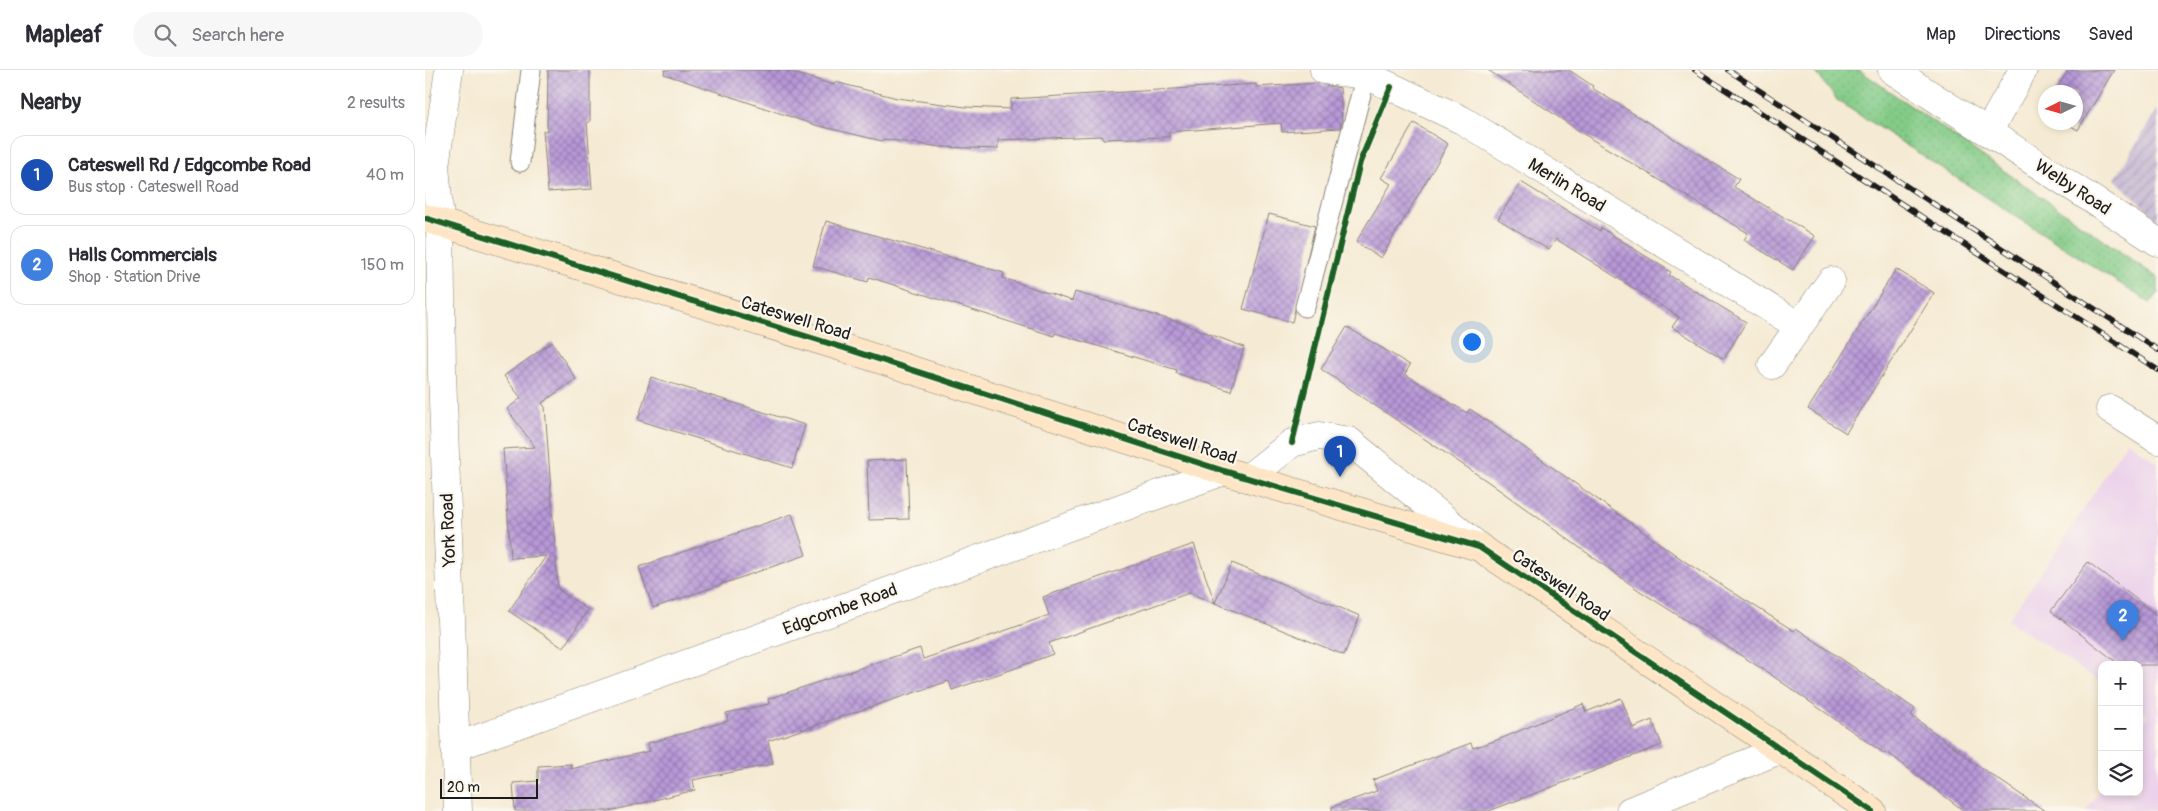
<!DOCTYPE html>
<meta charset="utf-8">
<style>
body{margin:0;font-family:Pangolin,sans-serif;background:#f7f7f7;color:#2b2b33}
.controls{position:absolute;right:15px;bottom:15px;display:grid;overflow:hidden;border-radius:10px;box-shadow:0 2px 8px #0003}
.controls button{width:45px;height:45px;display:grid;place-items:center;padding:0;border:0;border-bottom:1px solid #e1e1e2;background:#fff;color:#2b2b33;font:25px sans-serif}
.compass{position:absolute;left:1613px;top:15px;width:45px;height:45px;border-radius:50%;background:#fff;box-shadow:0 2px 8px #0003;rotate:265deg}
.scale{position:absolute;left:15px;bottom:12px;width:98px;box-sizing:border-box;padding-left:5px;border:2px solid #1c1c1c;border-top:0;font-size:14px;line-height:18px;white-space:nowrap;color:#1c1c1c;-webkit-text-stroke:4px #fbf7ec;paint-order:stroke}
.you{position:absolute;left:1046px;top:271px;width:18px;height:18px;margin:-12px;border:4px solid #fff;border-radius:50%;background:#1a73e8;box-shadow:0 0 0 8px #1a73e833}
.badge{display:grid;place-items:center;width:32px;height:32px;border-radius:50%;background:#111827;color:#fff;font-size:16px;font-weight:700}
.pin{position:absolute;translate:-50% -41px;filter:drop-shadow(0 1px 2px #0008)}
.pin::after{content:'';position:absolute;top:26px;width:18px;height:15px;background:inherit;clip-path:polygon(0 0,100% 0,50% 100%)}
.list{margin:0;padding:0;list-style:none}
h2{display:flex;justify-content:space-between;align-items:center;height:65px;margin:0;padding:0 20px;font-size:21px}
h2 small{font-size:16px;font-weight:400;color:#7c7c81}
.list li{display:grid;grid-template-columns:32px 1fr auto;gap:15px;align-items:center;box-sizing:border-box;height:80px;margin:0 10px 10px;padding:0 10px;border:1px solid #e1e1e2;border-radius:15px}
.list b{display:block;font-size:19px;white-space:nowrap}
.list p{margin:0;font-size:16px;white-space:nowrap;color:#7c7c81}
.list em{font-size:16px;font-style:normal;color:#7c7c81}
.icon{flex:none;width:28px;height:28px;fill:none;stroke:currentColor;stroke-width:2;stroke-linecap:round;stroke-linejoin:round}
.map{position:relative;flex:none;width:1733px;height:741px;overflow:hidden}
header{display:flex;align-items:center;gap:30px;box-sizing:border-box;height:70px;padding:0 25px;background:#fff;border-bottom:1px solid #e1e1e2}
header strong{font-size:24px}
nav{display:flex;gap:28px;margin-inline-start:auto;font-size:18px}
.search{width:350px;height:45px;background:#f7f7f7;display:flex;align-items:center;gap:12px;box-sizing:border-box;padding:0 18px;border-radius:28px;color:#7c7c81;font-size:19px}
main{display:flex}
aside{flex:1;background:#fff}
.map>svg:first-child{display:block}
.built{fill:#ebd1eb}
.industrial{fill:url(#industrial-furrows)}
.grass{fill:url(#grass-dots);stroke:#507452}
.building{fill:url(#building-cross-hatch)}
.lines{fill:none;stroke-linecap:round;stroke-linejoin:round}
.lane-casing{stroke:#888378;stroke-width:21}
.street-casing{stroke:#888378;stroke-width:29}
.secondary-casing{stroke:#888378;stroke-width:29}
.lane{stroke:#fff;stroke-width:19}
.street{stroke:#fff;stroke-width:28}
.secondary{stroke:#fde5c5;stroke-width:28}
.rail-casing{stroke:#1c1c1c;stroke-width:5.5}
.rail{stroke:#fbf7ec;stroke-width:4;stroke-dasharray:11;stroke-linecap:butt}
.cycleway-casing{stroke:#fbf7ec;stroke-width:9}
.cycleway{stroke:#1b5e20;stroke-width:6}
.labels{text-anchor:middle;stroke-width:4.5;stroke-linejoin:round;paint-order:stroke}
.street-label{font-size:18px;fill:#1c1c1c;stroke:#fbf7ec}
</style>
<header>
<strong>Mapleaf</strong>
<div class="search"><svg class="icon" aria-label="search" viewBox="0 0 24 24"><circle cx="10" cy="10" r="6"/><path d="M15 15l6 6"/></svg>Search here</div>
<nav><a>Map</a><a>Directions</a><a>Saved</a></nav>
</header>
<main>
<aside>
<h2>Nearby<small>2 results</small></h2>
<ul class="list">
<li><span class="badge" style="background:#1a4fb4">1</span><div><b>Cateswell Rd / Edgcombe Road</b><p>Bus stop · Cateswell Road</p></div><em>40 m</em></li>
<li><span class="badge" style="background:#3f7fe0">2</span><div><b>Halls Commercials</b><p>Shop · Station Drive</p></div><em>150 m</em></li>
</ul>
</aside>
<div class="map">
<svg width="1733" height="741" viewBox="0 0 1733 741">
<defs>
<pattern id="industrial-furrows" width="10" height="10" patternUnits="userSpaceOnUse" patternTransform="scale(1.25)"><rect width="10" height="10" fill="#cbbfd5"/><path d="M-1 1l2-2M0 10L10 0M9 11l2-2" fill="none" stroke="#aea4b6"/></pattern>
<pattern id="grass-dots" width="8" height="8" patternUnits="userSpaceOnUse" patternTransform="scale(1.25)"><rect width="8" height="8" fill="#83cb87"/><path d="M2 2h.1M6 6h.1" fill="none" stroke="#71ae74" stroke-width="1.8" stroke-linecap="round"/></pattern>
<pattern id="building-cross-hatch" width="8" height="8" patternUnits="userSpaceOnUse" patternTransform="scale(1.25)"><rect width="8" height="8" fill="#b899d8"/><path d="M0 0l8 8M0 8l8-8" fill="none" stroke="#957cae"/></pattern>
</defs>
<rect width="100%" height="100%" fill="#fbf7ec"/>
<filter id="ink" filterUnits="userSpaceOnUse"><feTurbulence type="fractalNoise" baseFrequency=".02" numOctaves="2"/><feDisplacementMap in="SourceGraphic" scale="10" xChannelSelector="R" yChannelSelector="G"/><feConvolveMatrix kernelMatrix="1 2 1 2 8 2 1 2 1" color-interpolation-filters="sRGB"/></filter>
<filter id="wash" filterUnits="userSpaceOnUse"><feTurbulence type="fractalNoise" baseFrequency=".0096" numOctaves="4" result="noise"/><feDisplacementMap in="SourceGraphic" scale="20" xChannelSelector="R" yChannelSelector="G"/><feGaussianBlur stdDeviation="1.12" result="paint"/><feColorMatrix in="noise" values="0 0 0 0 0 0 0 0 0 0 0 0 0 0 0 0 0 1.4 0 .05"/><feComposite in="paint" operator="in"/></filter>
<g filter="url(#wash)">
<rect width="100%" height="100%" fill="#f5ead3"/>
<path class="built" d="M 1702,371 L 1733,393 L 1733,741 L 1661,741 L 1677,718 L 1677,722 L 1714,722 L 1714,659 L 1723,644 L 1714,638 L 1714,595 L 1677,595 L 1677,613 L 1583,550 L 1637,473 Z"/>
<path class="industrial" d="M 1733,38 L 1733,151 L 1690,109 Z"/>
<path class="grass" d="M 1389,0 L 1434,0 L 1733,208 L 1733,224 L 1725,233 L 1413,31 Z"/>
<g id="blocks">
<path class="building" d="M 123,0 L 165,0 L 165,52 L 162,52 L 167,119 L 123,122 L 118,61 L 122,61 Z
M 240,0 L 359,0 L 409,15 L 410,12 L 472,28 L 541,37 L 586,39 L 586,29 L 831,14 L 831,17 L 892,13 L 915,18 L 917,52 L 915,58 L 857,62 L 856,53 L 744,62 L 744,67 L 678,69 L 677,66 L 573,70 L 573,79 L 516,77 L 458,69 L 457,71 L 390,55 L 239,4 Z
M 1063,0 L 1144,0 L 1168,16 L 1167,18 L 1314,109 L 1309,117 L 1390,166 L 1368,200 L 1319,170 L 1323,163 L 1168,70 Z
M 1643,0 L 1689,0 L 1653,60 L 1639,52 L 1650,52 L 1650,22 L 1630,22 Z
M 989,53 L 1023,74 L 956,188 L 931,172 L 966,114 L 956,108 Z
M 1096,112 L 1175,161 L 1176,158 L 1246,202 L 1244,205 L 1321,252 L 1299,289 L 1247,257 L 1254,247 L 1131,169 L 1124,180 L 1073,149 Z
M 844,144 L 890,156 L 867,252 L 818,239 Z
M 401,151 L 579,203 L 578,208 L 647,231 L 650,222 L 753,252 L 819,277 L 806,321 L 751,303 L 752,300 L 630,263 L 629,266 L 444,207 L 443,212 L 388,196 Z
M 1471,199 L 1509,223 L 1421,363 L 1383,339 Z
M 922,257 L 985,295 L 980,304 L 1042,343 L 1045,339 L 1265,495 L 1369,561 L 1371,558 L 1490,639 L 1486,645 L 1555,697 L 1620,741 L 1539,741 L 1462,682 L 1460,684 L 1342,602 L 1215,521 L 1062,411 L 896,299 Z
M 127,272 L 151,309 L 117,333 L 120,337 L 133,519 L 163,540 L 138,578 L 84,541 L 121,486 L 86,488 L 78,379 L 110,377 L 82,339 L 96,328 L 79,306 Z
M 226,307 L 380,355 L 367,398 L 213,350 Z
M 482,389 L 484,449 L 444,450 L 442,391 Z
M 367,444 L 381,485 L 228,538 L 214,497 Z
M 769,474 L 790,533 L 764,523 L 624,573 L 628,584 L 585,600 L 527,620 L 524,611 L 343,671 L 348,694 L 268,710 L 270,720 L 185,741 L 90,741 L 88,713 L 113,711 L 113,696 L 146,694 L 146,699 L 225,681 L 223,673 L 303,651 L 301,643 L 344,634 L 343,629 L 495,578 L 498,589 L 565,566 L 624,545 L 618,527 Z
M 1663,492 L 1733,546 L 1733,595 L 1695,595 L 1626,541 Z
M 807,493 L 935,546 L 919,585 L 790,533 Z
M 1196,628 L 1208,658 L 1227,650 L 1237,675 L 1064,741 L 907,741 L 907,737 L 952,721 L 948,710 L 1046,673 L 1048,678 L 1075,669 L 1158,634 L 1161,642 Z"/>
</g>
</g>
<g filter="url(#ink)">
<use href="#blocks" fill-opacity="0" stroke="#888378" stroke-width="1"/>
<g class="lines">
<defs>
<path id="lane" d="M 95,92 L 106,0
M 880,237 L 941,5"/>
<path id="street" d="M 24,0 L 10,96 L 15,151 L 17,303 L 33,741
M 899,0 L 941,5 L 1037,50 L 1374,256
M 1467,0 L 1733,172
M 1563,62 L 1598,0
M 1347,295 L 1406,211
M 1685,339 L 1733,370
M 823,408 L 867,373 L 894,366 L 924,371 L 1054,477
M 30,677 L 799,401
M 1205,741 L 1354,680"/>
<path id="secondary" d="M 0,148 L 419,278 L 799,401 L 1054,477 L 1447,741"/>
</defs>
<use href="#lane" class="lane-casing"/>
<use href="#street" class="street-casing"/>
<use href="#secondary" class="secondary-casing"/>
<use href="#lane" class="lane"/>
<use href="#street" class="street"/>
<use href="#secondary" class="secondary"/>
<defs>
<path id="rail" d="M 1270,0 L 1733,300
M 1303,0 L 1733,280"/>
</defs>
<use href="#rail" class="rail-casing"/>
<use href="#rail" class="rail"/>
<defs>
<path id="cycleway" d="M 0,148 L 419,278 L 799,401 L 1054,477 L 1447,741
M 867,373 L 935,92 L 966,17"/>
</defs>
<use href="#cycleway" class="cycleway-casing"/>
<use href="#cycleway" class="cycleway"/>
</g>
</g>
<g class="labels">
<g class="street-label">
<text transform="translate(1142 115) rotate(31)" y="6">Merlin Road</text>
<text transform="translate(1648 117) rotate(33)" y="6">Welby Road</text>
<text transform="translate(371 248) rotate(17)" y="6">Cateswell Road</text>
<text transform="translate(757 371) rotate(18)" y="6">Cateswell Road</text>
<text transform="translate(23 460) rotate(-92)" y="6">York Road</text>
<text transform="translate(1136 515) rotate(34)" y="6">Cateswell Road</text>
<text transform="translate(415 539) rotate(-20)" y="6">Edgcombe Road</text>
</g>
</g>
</svg>
<div class="controls">
<button>+</button>
<button>−</button>
<button><svg class="icon" aria-label="layers" viewBox="0 0 24 24"><path d="M12 4l9 5-9 5-9-5zM3 14l9 5 9-5"/></svg></button>
</div>
<svg class="compass" viewBox="-18 -18 36 36"><path d="M0-13l5 13h-10z" fill="#e53935"/><path d="M0 13l5-13h-10z" fill="#7c7c81"/></svg>
<div class="scale">20 m</div>
<div class="you"></div>
<div class="pin badge" style="left:915px;top:407px;background:#1a4fb4">1</div>
<div class="pin badge" style="left:1698px;top:571px;background:#3f7fe0">2</div>
</div>
</main>
